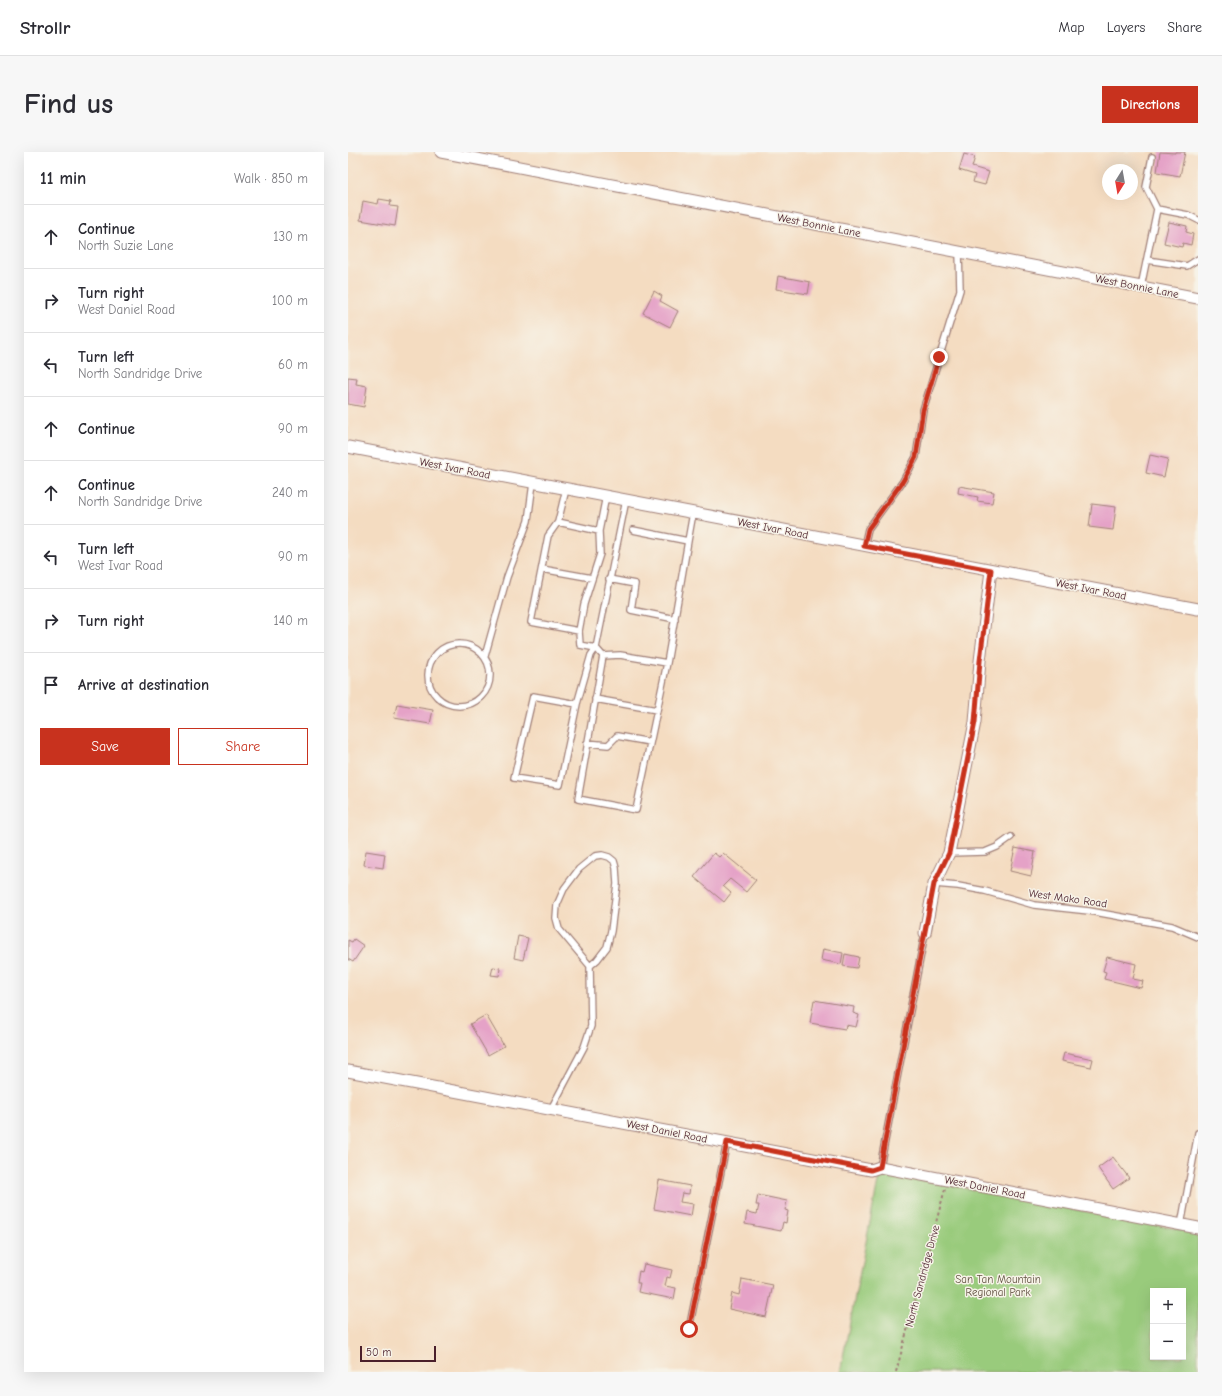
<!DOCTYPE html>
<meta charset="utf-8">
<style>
body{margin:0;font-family:"Comic Neue",sans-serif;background:#f7f7f7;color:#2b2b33}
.controls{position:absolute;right:12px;bottom:12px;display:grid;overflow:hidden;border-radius:0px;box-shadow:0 4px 16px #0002}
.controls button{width:36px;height:36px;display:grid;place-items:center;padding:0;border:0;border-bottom:1px solid #e1e1e2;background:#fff;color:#2b2b33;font:20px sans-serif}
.compass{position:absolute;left:754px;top:12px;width:36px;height:36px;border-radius:50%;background:#fff;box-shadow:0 4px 16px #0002;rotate:191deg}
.scale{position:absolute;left:12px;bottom:10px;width:76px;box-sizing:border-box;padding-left:4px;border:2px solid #4a1f2b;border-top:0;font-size:11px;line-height:14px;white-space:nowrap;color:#4a1f2b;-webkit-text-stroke:3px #f7f3e8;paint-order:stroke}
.stop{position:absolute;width:12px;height:12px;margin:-9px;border:3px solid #c8321e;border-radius:50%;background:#fff}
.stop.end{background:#c8321e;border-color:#fff;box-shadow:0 1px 4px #0008}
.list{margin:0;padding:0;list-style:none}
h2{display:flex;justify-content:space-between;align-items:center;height:52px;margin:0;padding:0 16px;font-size:17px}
h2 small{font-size:13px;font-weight:400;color:#7c7c81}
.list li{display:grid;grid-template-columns:26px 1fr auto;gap:12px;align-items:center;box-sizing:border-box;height:64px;padding:0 16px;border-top:1px solid #e1e1e2}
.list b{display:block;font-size:15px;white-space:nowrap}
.list p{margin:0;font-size:13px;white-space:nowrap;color:#7c7c81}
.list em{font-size:13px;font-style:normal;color:#7c7c81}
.actions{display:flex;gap:8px;padding:12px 16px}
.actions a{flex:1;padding:9px 0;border:1px solid #c8321e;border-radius:0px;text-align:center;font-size:14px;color:#c8321e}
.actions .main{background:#c8321e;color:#fff}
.icon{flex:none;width:22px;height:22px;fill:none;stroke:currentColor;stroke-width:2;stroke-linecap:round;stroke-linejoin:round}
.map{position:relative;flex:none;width:850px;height:1220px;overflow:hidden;border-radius:0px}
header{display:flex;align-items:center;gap:24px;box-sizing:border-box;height:56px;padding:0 20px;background:#fff;border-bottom:1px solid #e1e1e2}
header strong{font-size:19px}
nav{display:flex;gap:22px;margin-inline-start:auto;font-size:14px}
.intro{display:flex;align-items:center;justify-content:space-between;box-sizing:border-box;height:96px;padding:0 24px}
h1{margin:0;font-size:28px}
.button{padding:10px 18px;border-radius:0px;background:#c8321e;color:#fff;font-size:14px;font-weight:700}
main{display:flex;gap:24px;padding:0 24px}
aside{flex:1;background:#fff;border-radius:0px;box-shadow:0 4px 16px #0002}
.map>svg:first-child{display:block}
.green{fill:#99cb7b;stroke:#727553;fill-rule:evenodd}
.building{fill:#e5a2c7}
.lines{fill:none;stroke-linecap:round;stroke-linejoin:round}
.lane-casing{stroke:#9f7e76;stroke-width:8}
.street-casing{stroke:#9f7e76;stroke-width:13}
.path{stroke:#9f7e76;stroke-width:2;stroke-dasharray:3 3;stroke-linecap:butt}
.lane{stroke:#fff;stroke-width:5.5}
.street{stroke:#fff;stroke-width:11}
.route{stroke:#c8321e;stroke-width:5}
.labels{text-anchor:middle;stroke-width:3;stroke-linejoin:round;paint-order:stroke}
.street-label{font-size:11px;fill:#4a1f2b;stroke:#f7f3e8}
.park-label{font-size:11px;fill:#625343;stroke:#f7f3e8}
</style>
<header>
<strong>Strollr</strong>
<nav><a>Map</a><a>Layers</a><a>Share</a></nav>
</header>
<div class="intro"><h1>Find us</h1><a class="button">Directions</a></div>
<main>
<aside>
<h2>11 min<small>Walk · 850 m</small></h2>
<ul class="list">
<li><svg class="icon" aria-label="ahead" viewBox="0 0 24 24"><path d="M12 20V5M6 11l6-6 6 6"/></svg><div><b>Continue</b><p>North Suzie Lane</p></div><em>130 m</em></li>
<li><svg class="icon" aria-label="right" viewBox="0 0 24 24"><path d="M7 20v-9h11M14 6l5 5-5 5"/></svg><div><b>Turn right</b><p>West Daniel Road</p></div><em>100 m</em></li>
<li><svg class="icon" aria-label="left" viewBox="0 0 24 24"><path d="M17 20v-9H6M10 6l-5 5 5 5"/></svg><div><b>Turn left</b><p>North Sandridge Drive</p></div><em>60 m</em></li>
<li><svg class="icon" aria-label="ahead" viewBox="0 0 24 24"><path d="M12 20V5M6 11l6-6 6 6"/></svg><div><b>Continue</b></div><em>90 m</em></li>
<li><svg class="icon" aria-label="ahead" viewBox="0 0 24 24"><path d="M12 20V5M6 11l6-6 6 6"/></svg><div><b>Continue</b><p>North Sandridge Drive</p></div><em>240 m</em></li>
<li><svg class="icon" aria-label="left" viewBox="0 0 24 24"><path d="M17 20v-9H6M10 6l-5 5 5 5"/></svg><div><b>Turn left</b><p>West Ivar Road</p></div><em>90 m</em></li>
<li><svg class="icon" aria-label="right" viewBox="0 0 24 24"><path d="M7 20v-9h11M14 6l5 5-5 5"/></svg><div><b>Turn right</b></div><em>140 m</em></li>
<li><svg class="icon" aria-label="arrive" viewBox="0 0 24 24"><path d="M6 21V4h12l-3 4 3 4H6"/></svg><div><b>Arrive at destination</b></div></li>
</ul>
<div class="actions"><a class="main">Save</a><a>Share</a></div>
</aside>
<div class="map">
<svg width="850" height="1220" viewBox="0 0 850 1220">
<rect width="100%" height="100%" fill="#f7f3e8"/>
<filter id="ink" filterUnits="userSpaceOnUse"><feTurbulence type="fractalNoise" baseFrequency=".025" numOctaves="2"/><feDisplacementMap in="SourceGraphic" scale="8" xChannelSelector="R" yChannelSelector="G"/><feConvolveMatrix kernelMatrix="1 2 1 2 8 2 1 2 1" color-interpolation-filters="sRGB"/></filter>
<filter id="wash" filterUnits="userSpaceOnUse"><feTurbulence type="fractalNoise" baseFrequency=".012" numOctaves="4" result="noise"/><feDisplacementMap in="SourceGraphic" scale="16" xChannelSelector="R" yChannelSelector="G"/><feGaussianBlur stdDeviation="0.9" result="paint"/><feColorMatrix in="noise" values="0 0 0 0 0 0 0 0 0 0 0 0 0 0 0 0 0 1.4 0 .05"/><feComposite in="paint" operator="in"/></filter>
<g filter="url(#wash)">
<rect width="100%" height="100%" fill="#f4dcc1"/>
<path class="green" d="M 532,1020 L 850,1081 L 850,1220 L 492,1220 ZM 805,1139 L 835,1139 L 835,1205 L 805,1205 Z"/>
<g id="blocks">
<path class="building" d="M 812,0 L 827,1 L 827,0 L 837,0 L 832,24 L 809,20 Z
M 616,2 L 627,5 L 624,15 L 641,20 L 637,33 L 625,30 L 627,23 L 611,18 Z
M 31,47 L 43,49 L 42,54 L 50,55 L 47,74 L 12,68 L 15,49 L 30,52 Z
M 821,70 L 839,74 L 838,80 L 845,82 L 843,93 L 835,91 L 834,95 L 816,91 Z
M 430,124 L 462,130 L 460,142 L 428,137 Z
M 306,139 L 314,144 L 312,149 L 330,159 L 322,175 L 295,161 Z
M 0,225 L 9,226 L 8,232 L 19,234 L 16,255 L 0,252 Z
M 802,303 L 820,307 L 816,325 L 798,321 Z
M 611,334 L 646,340 L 644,351 L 629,349 L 630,345 L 610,341 Z
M 744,352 L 768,355 L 765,378 L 741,375 Z
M 49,552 L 85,558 L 82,572 L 46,566 Z
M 667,696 L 687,700 L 683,724 L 662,719 Z
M 18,699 L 37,702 L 35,716 L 16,713 Z
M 366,701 L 371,705 L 375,701 L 408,728 L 398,740 L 382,727 L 375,734 L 383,741 L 376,750 L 346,725 Z
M 170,784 L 180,786 L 175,808 L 166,806 Z
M 6,787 L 16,794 L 5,810 L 0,807 L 0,788 L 4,790 Z
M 475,797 L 495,801 L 493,812 L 473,808 Z
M 497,802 L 511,805 L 509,816 L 495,814 Z
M 759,805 L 788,812 L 785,827 L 795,829 L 793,836 L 756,827 L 758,820 L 755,819 Z
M 145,815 L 152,816 L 151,824 L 143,823 Z
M 466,848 L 506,855 L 505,861 L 511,863 L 508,875 L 498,873 L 497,877 L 462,871 Z
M 138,863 L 156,894 L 140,903 L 122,872 Z
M 716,901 L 745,907 L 743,915 L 714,909 Z
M 765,1005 L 781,1026 L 765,1037 L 750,1016 Z
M 311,1028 L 342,1034 L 341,1042 L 334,1041 L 332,1050 L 345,1052 L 343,1064 L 306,1057 Z
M 410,1043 L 439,1049 L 437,1058 L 440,1059 L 438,1071 L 435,1070 L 433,1079 L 397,1072 L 399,1060 L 409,1062 L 411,1053 L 408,1053 Z
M 296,1112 L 324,1118 L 322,1126 L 319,1125 L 317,1134 L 328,1136 L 326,1147 L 290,1140 L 292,1131 L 289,1131 L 291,1119 L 294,1120 Z
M 394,1127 L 425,1133 L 418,1165 L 381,1157 L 384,1141 L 391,1143 Z"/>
</g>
</g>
<g filter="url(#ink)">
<use href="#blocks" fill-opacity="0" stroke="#9f7e76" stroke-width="1"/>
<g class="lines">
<defs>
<path id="lane" d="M 804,5 L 798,35 L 809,57
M 799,108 L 839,114 L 850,107
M 793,135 L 809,57 L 840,63 L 850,68
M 218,337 L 210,370 L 251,379 L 258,344
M 210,370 L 200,384 L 183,470 L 231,479 L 236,452 L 252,402 L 251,379
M 285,378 L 340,389 L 319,511
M 340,389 L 345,361
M 516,394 L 520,377 L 555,329 L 568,305 L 575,258 L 612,138 L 611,100
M 194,417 L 244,426
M 261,427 L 287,432 L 283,458 L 327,467
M 231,479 L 232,493 L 248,496 L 255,504 L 230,647 L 288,658 L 319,511 L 272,503 L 255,504
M80 523a31 31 0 1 1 62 0a31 31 0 1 1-62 0Z
M 137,504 L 159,425 L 180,369 L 185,331
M 247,547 L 309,558
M 229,552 L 212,633 L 166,626 L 185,544 L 229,552 L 243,503 L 248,496 L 278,348
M 239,591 L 260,593 L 269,584 L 302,590
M 601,701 L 637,700 L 649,695 L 663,685
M 586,732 L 610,734 L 637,739 L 686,753 L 741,759 L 824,774 L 850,785
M 203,957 L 236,895 L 243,874 L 242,814 L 211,777 L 208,766 L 209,753 L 216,737 L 231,717 L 247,704 L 254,703 L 261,705 L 266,709 L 268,716 L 269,732 L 263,779 L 259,795 L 249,808 L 242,814
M 532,1015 L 577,781
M 833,1073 L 850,981
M 341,1177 L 379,990"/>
<path id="street" d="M 93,0 L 850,146
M 0,295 L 850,457
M 577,781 L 586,732 L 601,701 L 627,570 L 632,509 L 643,418
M 0,919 L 523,1018 L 532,1015 L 850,1076"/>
</defs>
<use href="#lane" class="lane-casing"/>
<use href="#street" class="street-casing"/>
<path class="path" d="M 548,1220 L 597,1037"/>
<use href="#lane" class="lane"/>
<use href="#street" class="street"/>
</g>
</g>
<g class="lines" filter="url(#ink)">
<path class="route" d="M 341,1177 L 379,990 L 523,1018 L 532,1015 L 586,732 L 601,701 L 627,570 L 632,509 L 643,418 L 516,394 L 520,377 L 555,329 L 568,305 L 575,258 L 591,205"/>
</g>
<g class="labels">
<g class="street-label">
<text transform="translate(471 73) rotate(11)" y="4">West Bonnie Lane</text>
<text transform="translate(789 134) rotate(11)" y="4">West Bonnie Lane</text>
<text transform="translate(107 316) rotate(11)" y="4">West Ivar Road</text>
<text transform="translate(425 376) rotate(11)" y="4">West Ivar Road</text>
<text transform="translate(743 437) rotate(11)" y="4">West Ivar Road</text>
<text transform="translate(720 746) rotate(8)" y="4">West Mako Road</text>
<text transform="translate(319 979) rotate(11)" y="4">West Daniel Road</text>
<text transform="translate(637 1035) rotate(11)" y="4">West Daniel Road</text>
<text transform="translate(574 1124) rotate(-75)" y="4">North Sandridge Drive</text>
</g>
<g class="park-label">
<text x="650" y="1131">San Tan Mountain<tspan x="650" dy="13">Regional Park</tspan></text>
</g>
</g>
</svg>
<div class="controls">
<button>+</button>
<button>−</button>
</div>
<svg class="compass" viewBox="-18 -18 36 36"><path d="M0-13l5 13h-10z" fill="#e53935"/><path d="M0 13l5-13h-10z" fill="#7c7c81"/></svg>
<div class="scale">50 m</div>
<div class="stop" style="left:341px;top:1177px"></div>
<div class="stop end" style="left:591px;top:205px"></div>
</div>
</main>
